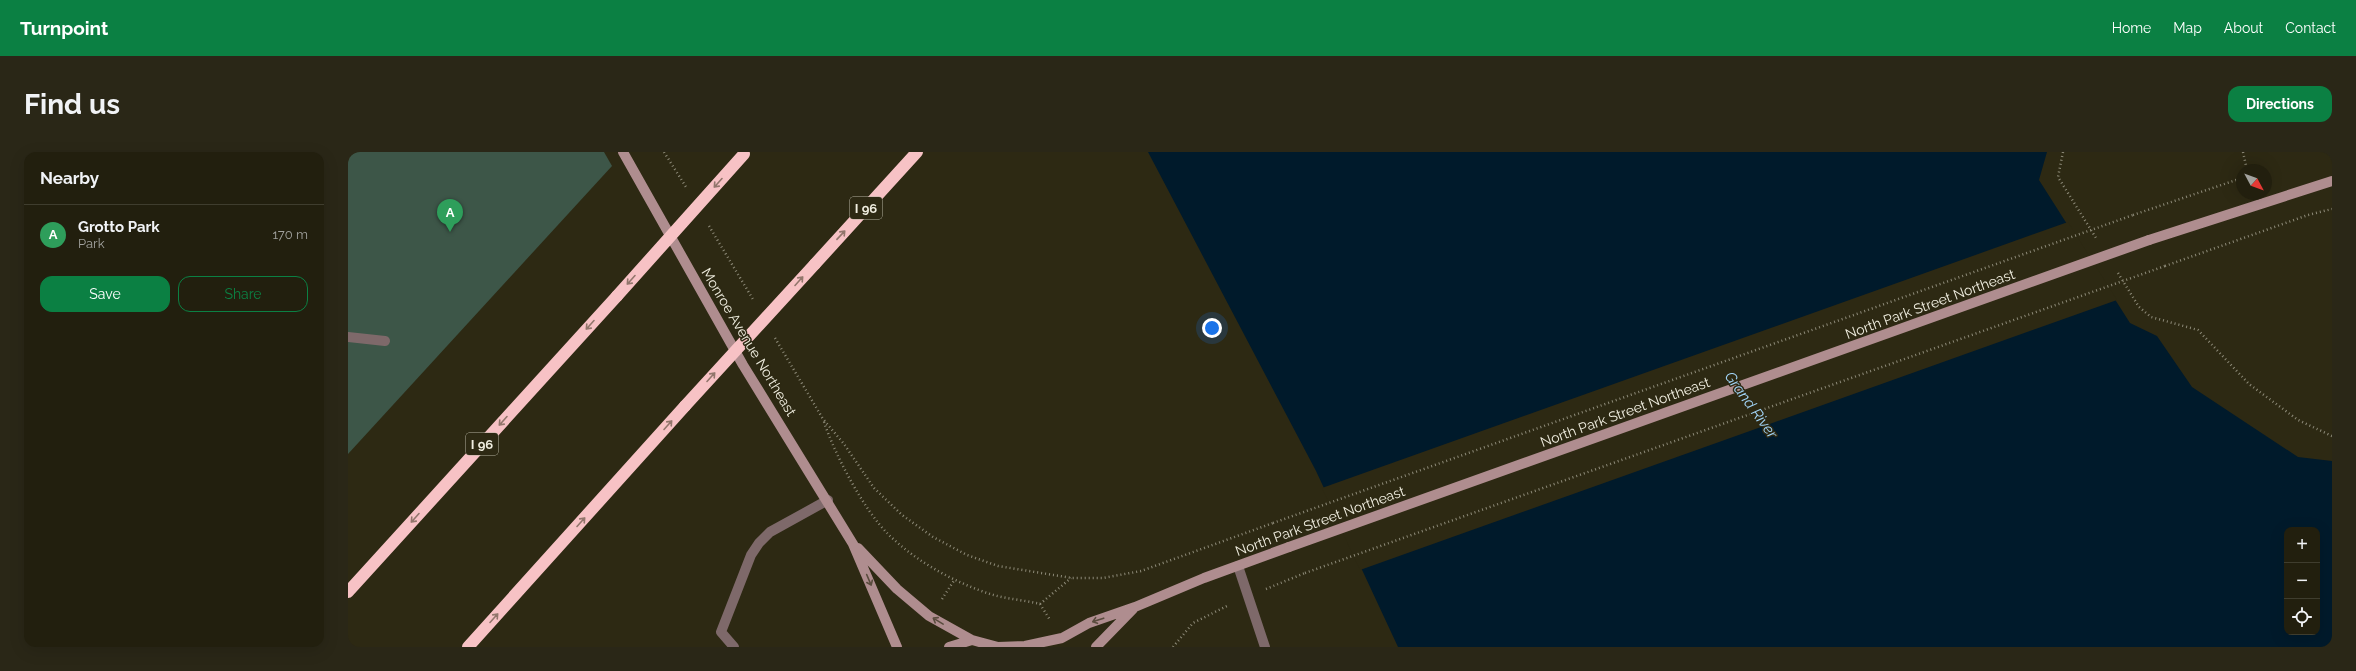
<!DOCTYPE html>
<meta charset="utf-8">
<style>
body{margin:0;font-family:Raleway,sans-serif;background:#2a2717;color:#f1f3f6}
.controls{position:absolute;right:12px;bottom:12px;display:grid;overflow:hidden;border-radius:8px;box-shadow:0 4px 16px #0002}
.controls button{width:36px;height:36px;display:grid;place-items:center;padding:0;border:0;border-bottom:1px solid #3f3d2e;background:#221f0e;color:#f1f3f6;font:20px sans-serif}
.compass{position:absolute;left:1888px;top:12px;width:36px;height:36px;border-radius:50%;background:#221f0e;box-shadow:0 4px 16px #0002;rotate:131deg}
.you{position:absolute;left:864px;top:176px;width:14px;height:14px;margin:-10px;border:3px solid #fff;border-radius:50%;background:#1a73e8;box-shadow:0 0 0 6px #1a73e833}
.badge{display:grid;place-items:center;width:26px;height:26px;border-radius:50%;background:#0b8043;color:#fff;font-size:13px;font-weight:700}
.pin{position:absolute;translate:-50% -33px;filter:drop-shadow(0 1px 2px #0008)}
.pin::after{content:'';position:absolute;top:21px;width:14px;height:12px;background:inherit;clip-path:polygon(0 0,100% 0,50% 100%)}
.list{margin:0;padding:0;list-style:none}
h2{display:flex;justify-content:space-between;align-items:center;height:52px;margin:0;padding:0 16px;font-size:17px}
h2 small{font-size:13px;font-weight:400;color:#a2a29e}
.list li{display:grid;grid-template-columns:26px 1fr auto;gap:12px;align-items:center;box-sizing:border-box;height:60px;padding:0 16px;border-top:1px solid #3f3d2e}
.list b{display:block;font-size:15px;white-space:nowrap}
.list p{margin:0;font-size:13px;white-space:nowrap;color:#a2a29e}
.list em{font-size:13px;font-style:normal;color:#a2a29e}
.actions{display:flex;gap:8px;padding:12px 16px}
.actions a{flex:1;padding:9px 0;border:1px solid #0b8043;border-radius:12px;text-align:center;font-size:14px;color:#0b8043}
.actions .main{background:#0b8043;color:#fff}
.icon{flex:none;width:22px;height:22px;fill:none;stroke:currentColor;stroke-width:2;stroke-linecap:round;stroke-linejoin:round}
.map{position:relative;flex:none;width:1984px;height:495px;overflow:hidden;border-radius:12px}
header{display:flex;align-items:center;gap:24px;box-sizing:border-box;height:56px;padding:0 20px;background:#0b8043;color:#fff}
header strong{font-size:19px}
nav{display:flex;gap:22px;margin-inline-start:auto;font-size:14px}
.intro{display:flex;align-items:center;justify-content:space-between;box-sizing:border-box;height:96px;padding:0 24px}
h1{margin:0;font-size:28px}
.button{padding:10px 18px;border-radius:12px;background:#0b8043;color:#fff;font-size:14px;font-weight:700}
main{display:flex;gap:24px;padding:0 24px}
aside{flex:1;background:#221f0e;border-radius:12px;box-shadow:0 4px 16px #0002}
.map>svg:first-child{display:block}
.green{fill:#3d5648}
.water{fill:#001a2b;fill-rule:evenodd}
.pier{fill:#2d2913}
.lines{fill:none;stroke-linecap:round;stroke-linejoin:round}
.path{stroke:#8e8b79;stroke-width:2.5;stroke-dasharray:1 3;stroke-linecap:butt}
.lane{stroke:#7e696a;stroke-width:10}
.secondary{stroke:#af8d8f;stroke-width:10}
.highway{stroke:#f7c2c5;stroke-width:12}
.path-bridge{stroke:#8e8b79;stroke-width:2.5;stroke-dasharray:1 3;stroke-linecap:butt}
.secondary-bridge{stroke:#af8d8f;stroke-width:10}
.highway-bridge{stroke:#f7c2c5;stroke-width:12}
.oneway{stroke:#92766c}
.oneway2{stroke:#5a4c3e}
.labels{text-anchor:middle;stroke-width:3;stroke-linejoin:round;paint-order:stroke}
.shield{fill:#2d2913;stroke:#b6b3a2;stroke-width:1}
.shield-label{font-size:13px;font-weight:bold;fill:#f0eee0}
.street-label{font-size:14px;fill:#f0eee0;stroke:#2d2913}
.water-label{font-size:15px;font-style:italic;fill:#a2d5f8;stroke:#2d2913}
</style>
<header>
<strong>Turnpoint</strong>
<nav><a>Home</a><a>Map</a><a>About</a><a>Contact</a></nav>
</header>
<div class="intro"><h1>Find us</h1><a class="button">Directions</a></div>
<main>
<aside>
<h2>Nearby<small></small></h2>
<ul class="list">
<li><span class="badge" style="background:#2e9e5b">A</span><div><b>Grotto Park</b><p>Park</p></div><em>170 m</em></li>
</ul>
<div class="actions"><a class="main">Save</a><a>Share</a></div>
</aside>
<div class="map">
<svg width="1984" height="495" viewBox="0 0 1984 495">
<rect width="100%" height="100%" fill="#2d2913"/>
<path class="green" d="M 0,0 L 256,0 L 264,14 L 0,302 Z"/>
<path class="water" d="M 800,0 L 1699,0 L 1691,28 L 1782,171 L 1809,184 L 1844,235 L 1950,305 L 1984,309 L 1984,495 L 1050,495 L 968,319 ZM 1939,378 L 1969,378 L 1969,480 L 1939,480 Z"/>
<path class="pier" d="M 1720,70 L 1769,148 L 1012,418 L 974,336 Z"/>
<g class="lines">
<path class="path" d="M 316,0 L 338,35
M 1715,0 L 1710,25 L 1748,86
M 1895,0 L 1899,18
M 1785,63 L 1894,26
M 361,74 L 406,149
M 1817,114 L 1960,63 L 1984,57
M 1770,121 L 1791,155 L 1803,165 L 1850,178 L 1901,232 L 1950,268 L 1984,284
M 427,186 L 475,267 L 496,292 L 526,336 L 554,363 L 585,385 L 619,403 L 650,414 L 724,426 L 755,426 L 793,419 L 925,371
M 476,270 C 487,303 516,358 540,382 C 567,409 606,430 642,442 C 658,447 676,448 692,452 L 702,468
M 918,437 L 957,421
M 594,447 L 607,427
M 692,452 L 723,426
M 825,495 L 845,471 L 881,453"/>
<path class="lane" d="M 0,185 L 37,189
M 890,414 L 917,495
M 386,495 L 373,480 L 403,403 L 411,391 L 422,380 L 480,348"/>
<path class="secondary" d="M 275,0 L 395,213 L 505,392 L 549,495
M 1801,88 L 1984,29
M 510,396 L 549,437 L 581,464 L 624,488
M 601,495 L 624,488 L 650,495 L 677,494 L 714,486 L 741,471 L 787,455 L 856,426 L 941,395
M 748,495 L 785,457"/>
<path class="highway" d="M 467,112 L 569,0
M 0,440 L 269,144
M 120,495 L 337,254"/>
<path class="path-bridge" d="M 925,371 L 1785,63
M 957,421 L 1817,114"/>
<path class="secondary-bridge" d="M 941,395 L 1801,88"/>
<path class="highway-bridge" d="M 269,144 L 396,2
M 337,254 L 467,112"/>
</g>
<defs><path id="oneway-shaft" d="M-6 0H5M1.5-3L5.5 0L1.5 3" fill="none" stroke-width="1.6" stroke-linecap="round" stroke-linejoin="round"/></defs>
<g class="oneway">
<use href="#oneway-shaft" transform="translate(370 31) rotate(132)"/>
<use href="#oneway-shaft" transform="translate(493 83) rotate(-47)"/>
<use href="#oneway-shaft" transform="translate(283 128) rotate(132)"/>
<use href="#oneway-shaft" transform="translate(451 129) rotate(-48)"/>
<use href="#oneway-shaft" transform="translate(242 173) rotate(132)"/>
<use href="#oneway-shaft" transform="translate(363 225) rotate(-48)"/>
<use href="#oneway-shaft" transform="translate(155 269) rotate(132)"/>
<use href="#oneway-shaft" transform="translate(320 273) rotate(-48)"/>
<use href="#oneway-shaft" transform="translate(67 366) rotate(132)"/>
<use href="#oneway-shaft" transform="translate(233 370) rotate(-48)"/>
<use href="#oneway-shaft" transform="translate(146 466) rotate(-48)"/>
</g>
<g class="oneway2">
<use href="#oneway-shaft" transform="translate(521 428) rotate(67)"/>
<use href="#oneway-shaft" transform="translate(750 468) rotate(162)"/>
<use href="#oneway-shaft" transform="translate(590 469) rotate(-149)"/>
</g>
<g class="labels">
<g class="shield">
<rect x="502" y="45" width="32" height="22" rx="3"/>
<rect x="118" y="281" width="32" height="22" rx="3"/>
</g>
<g class="shield-label">
<text x="518" y="61">I 96</text>
<text x="134" y="297">I 96</text>
</g>
<g class="street-label">
<text transform="translate(1582 152) rotate(-20)" y="5">North Park Street Northeast</text>
<text transform="translate(401 190) rotate(59)" y="5">Monroe Avenue Northeast</text>
<text transform="translate(1277 260) rotate(-20)" y="5">North Park Street Northeast</text>
<text transform="translate(972 369) rotate(-20)" y="5">North Park Street Northeast</text>
</g>
<g class="water-label">
<text transform="translate(1403 253) rotate(54)" y="5">Grand River</text>
</g>
</g>
</svg>
<div class="controls">
<button>+</button>
<button>−</button>
<button><svg class="icon" aria-label="locate" viewBox="0 0 24 24"><circle cx="12" cy="12" r="6"/><path d="M12 2v4M12 18v4M2 12h4M18 12h4"/></svg></button>
</div>
<svg class="compass" viewBox="-18 -18 36 36"><path d="M0-13l5 13h-10z" fill="#e53935"/><path d="M0 13l5-13h-10z" fill="#a2a29e"/></svg>
<div class="you"></div>
<div class="pin badge" style="left:102px;top:80px;background:#2e9e5b">A</div>
</div>
</main>
